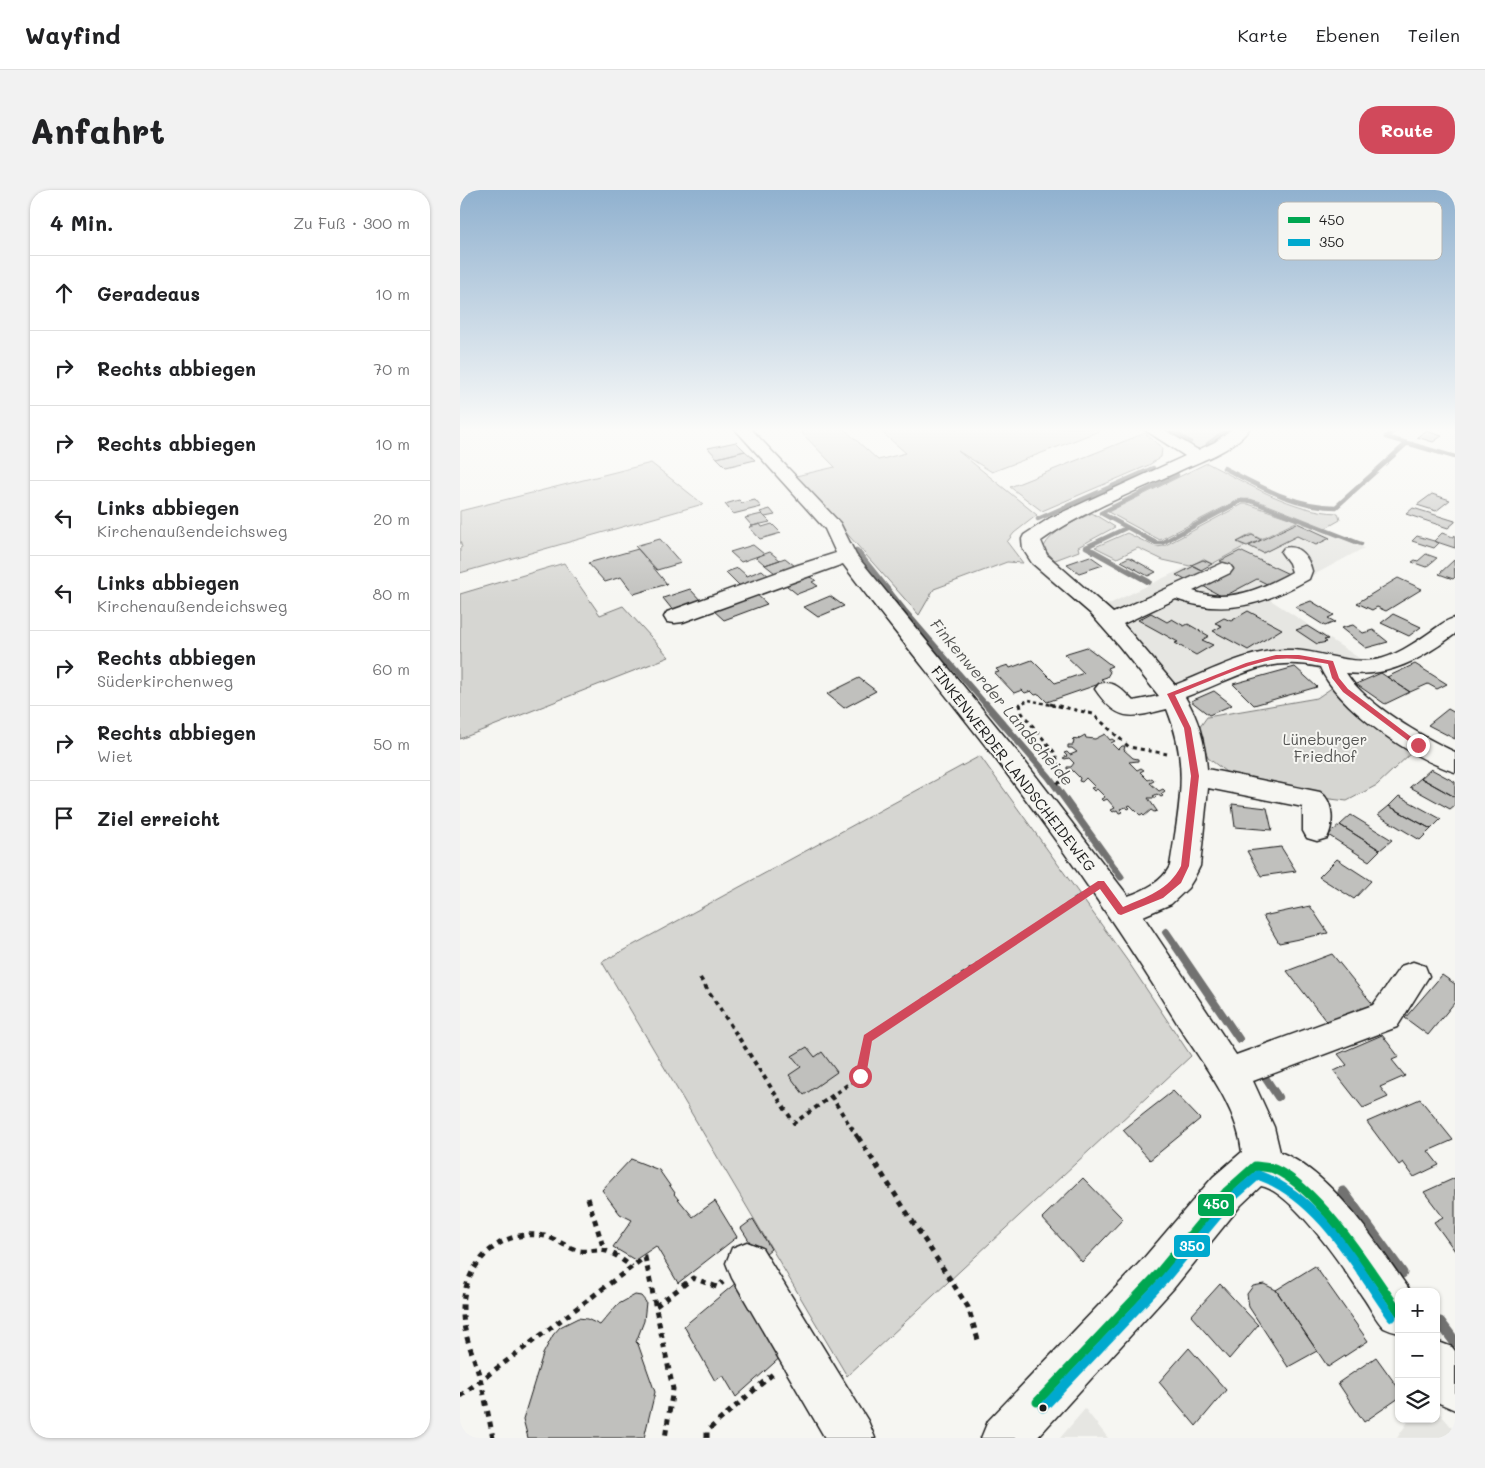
<!DOCTYPE html>
<html lang="de">
<meta charset="utf-8">
<style>
body{margin:0;font-family:Mali,sans-serif;background:#f2f2f2;color:#202124}
.controls{position:absolute;right:15px;bottom:15px;display:grid;overflow:hidden;border-radius:10px;box-shadow:0 1px 4px #0004}
.controls button{width:45px;height:45px;display:grid;place-items:center;padding:0;border:0;border-bottom:1px solid #e0e0e0;background:#fff;color:#202124;font:25px sans-serif}
.stop{position:absolute;width:15px;height:15px;margin:-11px;border:4px solid #d1495b;border-radius:50%;background:#fff}
.stop.end{background:#d1495b;border-color:#fff;box-shadow:0 1px 5px #0008}
.list{margin:0;padding:0;list-style:none}
h2{display:flex;justify-content:space-between;align-items:center;height:65px;margin:0;padding:0 20px;font-size:21px}
h2 small{font-size:16px;font-weight:400;color:#757577}
.list li{display:grid;grid-template-columns:32px 1fr auto;gap:15px;align-items:center;box-sizing:border-box;height:75px;padding:0 20px;border-top:1px solid #e0e0e0}
.list b{display:block;font-size:19px;white-space:nowrap}
.list p{margin:0;font-size:16px;white-space:nowrap;color:#757577}
.list em{font-size:16px;font-style:normal;color:#757577}
.icon{flex:none;width:28px;height:28px;fill:none;stroke:currentColor;stroke-width:2;stroke-linecap:round;stroke-linejoin:round}
.map{position:relative;flex:none;width:995px;height:1248px;overflow:hidden;border-radius:20px}
header{display:flex;align-items:center;gap:30px;box-sizing:border-box;height:70px;padding:0 25px;background:#fff;border-bottom:1px solid #e0e0e0}
header strong{font-size:24px}
nav{display:flex;gap:28px;margin-inline-start:auto;font-size:18px}
.intro{display:flex;align-items:center;justify-content:space-between;box-sizing:border-box;height:120px;padding:0 30px}
h1{margin:0;font-size:35px}
.button{padding:12px 22px;border-radius:20px;background:#d1495b;color:#fff;font-size:18px;font-weight:700}
main{display:flex;gap:30px;padding:0 30px}
aside{flex:1;background:#fff;border-radius:20px;box-shadow:0 1px 4px #0004}
.map>svg:first-child{display:block}
.built{fill:#e6e6e2}
.green{fill:#d6d6d2;stroke:#797977}
.lines{fill:none;stroke-linecap:round;stroke-linejoin:round}
.stream-far4{stroke:#727271;stroke-width:4.5}
.stream-far3{stroke:#727271;stroke-width:5.5}
.stream-far2{stroke:#727271;stroke-width:7}
.stream-far1{stroke:#727271;stroke-width:8}
.stream{stroke:#727271;stroke-width:11}
.building{fill:#c0c0bd;stroke:#1c1c1c}
.minor-casing{stroke:#1c1c1c;stroke-width:3}
.path-far3{stroke:#1c1c1c;stroke-width:2.5;stroke-dasharray:3 3;stroke-linecap:butt}
.path-far2{stroke:#1c1c1c;stroke-width:3;stroke-dasharray:4 4;stroke-linecap:butt}
.path-far1{stroke:#1c1c1c;stroke-width:4;stroke-dasharray:4.5 4.5;stroke-linecap:butt}
.path{stroke:#1c1c1c;stroke-width:5;stroke-dasharray:5.5 5.5;stroke-linecap:butt}
.minor{fill:#f6f6f2;fill-rule:evenodd}
.bus-1-casing{stroke:#f6f6f2;stroke-width:13}
.bus-2-casing{stroke:#f6f6f2;stroke-width:13}
.bus-1{stroke:#00a651;stroke-width:9}
.bus-2{stroke:#00a9ce;stroke-width:9}
.route{fill:#d1495b}
.bus-dot{fill:#1c1c1c;stroke:#f6f6f2;stroke-width:2}
.labels{text-anchor:middle;stroke-width:4;stroke-linejoin:round;paint-order:stroke}
.park-label{font-size:15px;fill:#545453;stroke:#f6f6f2}
.street-label{font-size:15px;fill:#1c1c1c;stroke:#f6f6f2}
.water-label{font-size:16px;font-style:italic;fill:#565654;stroke:#f6f6f2}
.key{fill:#f6f6f2;stroke:#b5b5b2;stroke-width:1}
.key-label{font-size:14px;fill:#1c1c1c}
.line-badge{stroke:#f6f6f2;stroke-width:2}
.badge-label{font-size:14px;text-anchor:middle;font-weight:bold;fill:#fff}
</style>
<header>
<strong>Wayfind</strong>
<nav><a>Karte</a><a>Ebenen</a><a>Teilen</a></nav>
</header>
<div class="intro"><h1>Anfahrt</h1><a class="button">Route</a></div>
<main>
<aside>
<h2>4 Min.<small>Zu Fuß · 300 m</small></h2>
<ul class="list">
<li><svg class="icon" aria-label="ahead" viewBox="0 0 24 24"><path d="M12 20V5M6 11l6-6 6 6"/></svg><div><b>Geradeaus</b></div><em>10 m</em></li>
<li><svg class="icon" aria-label="right" viewBox="0 0 24 24"><path d="M7 20v-9h11M14 6l5 5-5 5"/></svg><div><b>Rechts abbiegen</b></div><em>70 m</em></li>
<li><svg class="icon" aria-label="right" viewBox="0 0 24 24"><path d="M7 20v-9h11M14 6l5 5-5 5"/></svg><div><b>Rechts abbiegen</b></div><em>10 m</em></li>
<li><svg class="icon" aria-label="left" viewBox="0 0 24 24"><path d="M17 20v-9H6M10 6l-5 5 5 5"/></svg><div><b>Links abbiegen</b><p>Kirchenaußendeichsweg</p></div><em>20 m</em></li>
<li><svg class="icon" aria-label="left" viewBox="0 0 24 24"><path d="M17 20v-9H6M10 6l-5 5 5 5"/></svg><div><b>Links abbiegen</b><p>Kirchenaußendeichsweg</p></div><em>80 m</em></li>
<li><svg class="icon" aria-label="right" viewBox="0 0 24 24"><path d="M7 20v-9h11M14 6l5 5-5 5"/></svg><div><b>Rechts abbiegen</b><p>Süderkirchenweg</p></div><em>60 m</em></li>
<li><svg class="icon" aria-label="right" viewBox="0 0 24 24"><path d="M7 20v-9h11M14 6l5 5-5 5"/></svg><div><b>Rechts abbiegen</b><p>Wiet</p></div><em>50 m</em></li>
<li><svg class="icon" aria-label="arrive" viewBox="0 0 24 24"><path d="M6 21V4h12l-3 4 3 4H6"/></svg><div><b>Ziel erreicht</b></div></li>
</ul>
</aside>
<div class="map">
<svg width="995" height="1248" viewBox="0 0 995 1248">
<rect width="100%" height="100%" fill="#f6f6f2"/>
<filter id="ink" filterUnits="userSpaceOnUse"><feTurbulence type="fractalNoise" baseFrequency=".02" numOctaves="2"/><feDisplacementMap in="SourceGraphic" scale="10" xChannelSelector="R" yChannelSelector="G"/><feConvolveMatrix kernelMatrix="1 2 1 2 8 2 1 2 1" color-interpolation-filters="sRGB"/></filter>
<g filter="url(#ink)">
<path class="built" d="M 838,331 L 904,358 L 809,409 L 905,472 L 837,460 L 808,460 L 781,466 L 712,496 L 641,418 L 743,369 L 784,356 L 776,352 L 791,344 L 801,349 Z
M 625,1219 L 648,1248 L 600,1248 Z
M 976,1219 L 995,1241 L 995,1248 L 937,1248 L 950,1229 L 976,1229 Z"/>
<path class="green" d="M 340,238 L 383,238 L 418,270 L 446,263 L 417,238 L 647,238 L 532,282 L 498,261 L 577,325 L 554,343 L 547,352 L 563,373 L 547,372 L 474,399 L 459,425 L 336,286 L 375,277 L 338,239 Z
M 689,238 L 783,238 L 737,266 Z
M 685,243 L 702,258 L 701,267 L 689,275 L 582,321 L 550,297 Z
M 191,273 L 243,314 L 0,383 L 0,358 L 2,357 L 0,351 L 0,321 Z
M 747,273 C 786,293 834,322 878,323 L 880,330 L 866,338 L 798,311 L 780,309 L 700,350 L 648,322 Z
M 783,314 L 788,314 L 838,331 L 801,349 L 791,344 L 777,352 L 785,356 L 752,374 L 743,369 L 730,376 L 703,370 L 678,358 L 657,368 L 635,357 L 667,343 L 696,357 L 704,356 Z
M 632,323 L 655,337 L 618,357 L 619,361 L 595,370 L 583,358 C 592,340 614,332 632,323 Z
M 104,373 L 140,425 L 163,416 L 209,467 L 0,549 L 0,404 Z
M 873,497 L 889,513 L 951,563 L 917,595 L 887,611 L 788,599 L 748,568 L 737,541 L 747,527 L 857,508 Z
M 520,566 L 669,773 L 731,866 L 387,1186 L 142,772 Z"/>
<g class="lines">
<path class="stream-far4" d="M 705,238 L 730,252
M 937,238 L 926,247 L 995,267
M 748,254 L 769,238
M 764,278 C 799,296 835,317 876,317 L 946,254 L 952,254
M 717,285 L 641,323 L 696,353 L 702,353 L 781,311 L 791,311 L 901,354
M 578,329 L 693,278
M 396,360 L 398,362
M 635,362 L 626,357 L 666,338"/>
<path class="stream-far3" d="M 397,361 L 444,420 L 527,516
M 633,361 L 689,392"/>
<path class="stream-far2" d="M 526,514 L 589,587 L 661,687"/>
<path class="stream-far1" d="M 706,742 L 779,849
M 802,883 L 818,907"/>
<path class="stream" d="M 883,1002 L 942,1083
M 980,1132 L 995,1152"/>
</g>
<path class="building" d="M 966,241 L 982,246 L 973,252 L 957,247 Z
M 276,252 L 285,261 L 257,268 L 248,258 Z
M 285,261 L 295,270 L 266,277 L 257,268 Z
M 972,304 L 990,310 L 976,321 L 957,315 Z
M 279,310 L 282,313 L 295,310 L 301,317 L 273,324 L 265,314 Z
M 953,318 L 995,331 L 995,332 L 988,338 L 946,324 Z
M 310,319 L 315,325 L 305,327 L 300,322 Z
M 302,324 L 310,332 L 292,336 L 285,328 Z
M 837,333 L 870,348 L 856,355 L 837,346 L 803,363 L 789,356 Z
M 300,334 L 302,337 L 312,334 L 321,343 L 300,349 L 289,337 Z
M 982,343 L 993,347 L 995,345 L 995,358 L 974,351 Z
M 792,345 L 801,350 L 787,356 L 777,352 Z
M 957,346 L 974,351 L 979,353 L 974,358 L 952,351 Z
M 200,349 L 221,373 L 197,380 L 175,356 Z
M 293,355 L 304,364 L 281,372 L 270,362 Z
M 178,359 L 207,394 L 174,404 L 161,387 L 145,392 L 128,373 Z
M 780,361 L 833,386 L 813,397 L 797,389 L 763,407 L 741,395 L 774,378 L 760,371 Z
M 310,362 L 320,370 L 305,375 L 296,367 Z
M 966,364 L 977,368 L 966,377 L 952,372 L 955,370 L 958,371 Z
M 630,366 L 643,375 L 619,383 L 607,374 Z
M 669,367 L 696,382 L 688,386 L 661,371 Z
M 325,368 L 335,376 L 315,383 L 305,375 Z
M 743,370 L 752,374 L 741,380 L 731,375 Z
M 994,370 L 995,387 L 993,389 L 979,384 Z
M 734,376 L 745,382 L 727,391 L 716,385 Z
M 278,378 L 287,386 L 302,380 L 310,387 L 281,397 L 266,382 Z
M 343,384 L 356,390 L 352,392 L 358,396 L 337,404 L 322,392 Z
M 938,388 L 962,399 L 926,421 L 917,417 L 912,420 L 897,413 Z
M 230,399 L 243,413 L 215,423 L 203,408 Z
M 295,403 L 307,414 L 264,430 L 253,420 Z
M 370,406 L 384,416 L 358,427 L 344,417 Z
M 851,411 L 874,425 L 868,428 L 875,432 L 865,436 L 835,417 Z
M 788,421 L 822,439 L 788,460 L 753,441 L 762,436 L 755,433 L 764,428 L 771,431 Z
M 691,423 L 707,432 L 712,429 L 724,436 L 728,434 L 749,446 L 742,450 L 753,455 L 736,465 L 715,453 L 718,452 L 678,430 Z
M 933,424 L 961,437 L 949,446 L 921,433 Z
M 893,435 L 903,443 L 913,440 L 928,452 L 906,458 L 881,438 Z
M 847,436 L 868,449 L 864,450 L 867,452 L 857,454 L 836,440 Z
M 627,457 L 652,476 L 647,478 L 650,482 L 647,487 L 641,489 L 645,492 L 587,512 L 579,504 L 575,505 L 571,501 L 565,503 L 562,500 L 554,503 L 535,483 L 539,482 L 536,479 L 548,475 L 550,478 L 572,470 L 595,493 L 624,483 L 604,464 Z
M 955,474 L 987,494 L 977,499 L 968,494 L 950,502 L 927,487 Z
M 835,477 L 857,497 L 794,515 L 773,494 Z
M 921,483 L 927,487 L 950,502 L 925,514 L 896,494 Z
M 399,488 L 416,501 L 384,518 L 367,504 Z
M 754,501 L 772,515 L 749,525 L 731,511 Z
M 988,519 L 995,523 L 995,549 L 968,535 Z
M 645,544 L 650,550 L 652,549 L 655,551 L 651,553 L 658,560 L 662,556 L 665,556 L 664,560 L 673,568 L 678,569 L 678,571 L 669,572 L 677,580 L 681,578 L 684,580 L 680,582 L 688,590 L 692,588 L 694,591 L 690,593 L 699,601 L 703,599 L 705,601 L 701,604 L 703,606 L 701,607 L 697,604 L 693,606 L 696,608 L 688,608 L 697,621 L 694,622 L 691,620 L 684,626 L 682,624 L 680,625 L 670,615 L 668,616 L 670,618 L 668,619 L 666,617 L 660,619 L 663,622 L 659,623 L 657,620 L 653,622 L 651,620 L 655,618 L 647,609 L 643,611 L 641,609 L 645,607 L 637,599 L 634,601 L 631,598 L 635,597 L 626,588 L 622,592 L 619,591 L 620,588 L 612,580 L 607,579 L 607,577 L 611,577 L 614,573 L 609,568 L 605,569 L 603,568 L 607,566 L 604,563 L 607,562 L 610,565 L 617,562 L 612,558 L 608,558 L 608,555 L 613,555 L 614,551 L 612,550 L 614,548 L 616,550 L 625,545 L 626,548 L 635,549 Z
M 971,579 L 995,592 L 995,607 L 961,588 Z
M 961,588 L 995,607 L 995,615 L 990,619 L 950,597 Z
M 939,606 L 981,629 L 971,639 L 929,616 Z
M 772,614 L 807,618 L 812,640 L 775,637 Z
M 929,616 L 971,639 L 960,650 L 918,625 Z
M 891,625 L 932,650 L 920,660 L 880,635 Z
M 880,635 L 920,660 L 909,671 L 868,645 Z
M 821,657 L 836,681 L 801,686 L 787,661 Z
M 877,669 L 911,691 L 894,709 L 859,687 Z
M 850,716 L 868,743 L 819,753 L 803,726 Z
M 872,764 L 915,817 L 869,835 L 827,781 Z
M 982,785 L 995,794 L 995,812 L 968,845 L 945,828 Z
M 922,845 L 939,867 L 932,870 L 945,886 L 920,897 L 928,907 L 903,918 L 874,881 L 887,875 L 878,864 Z
M 347,857 L 355,867 L 362,862 L 377,882 L 344,905 L 329,885 L 341,877 L 332,866 Z
M 713,901 L 740,929 L 690,970 L 663,940 Z
M 960,909 L 993,950 L 968,961 L 979,975 L 954,987 L 943,972 L 939,975 L 907,932 Z
M 171,969 L 199,980 L 215,1003 L 214,1004 L 233,1027 L 255,1011 L 277,1047 L 218,1093 L 196,1056 L 175,1070 L 153,1057 L 172,1030 L 160,1024 L 142,1000 Z
M 623,988 L 663,1029 L 622,1072 L 582,1028 Z
M 995,988 L 995,1061 L 974,1032 L 983,1027 L 964,1002 Z
M 293,1029 L 311,1059 L 300,1068 L 281,1038 Z
M 855,1076 L 908,1151 L 868,1177 L 816,1100 Z
M 277,1092 L 323,1165 L 276,1207 L 263,1185 L 255,1191 L 224,1136 Z
M 760,1094 L 798,1135 L 769,1169 L 731,1126 Z
M 804,1094 L 816,1100 L 857,1161 L 828,1177 L 789,1117 L 787,1104 L 793,1096 Z
M 175,1105 L 181,1106 L 186,1112 L 184,1131 L 176,1152 L 178,1154 L 195,1202 L 184,1248 L 68,1248 L 63,1229 L 83,1164 L 93,1145 L 100,1137 L 118,1128 L 127,1129 L 140,1135 L 157,1115 Z
M 729,1158 L 766,1200 L 736,1236 L 699,1192 Z
M 916,1167 L 939,1199 L 939,1208 L 904,1232 L 878,1193 Z"/>
<g class="lines">
<defs>
<path id="minor" d="M 274,238 L 290,238 L 380,333 L 396,365 L 559,564 L 668,706 C 685,700 702,692 710,676 C 719,618 730,576 707,519 C 671,528 658,533 635,499 L 639,494 C 655,490 662,500 673,511 L 699,506 L 659,456 L 630,423 L 572,373 L 563,359 L 562,349 L 564,345 L 590,328 L 725,266 L 682,238 L 701,238 L 738,260 L 755,252 L 773,238 L 790,238 C 774,261 739,271 715,283 C 669,304 622,322 581,351 L 587,365 L 653,423 L 763,373 L 770,375 L 773,379 L 770,383 L 733,401 C 768,414 801,399 832,382 L 829,373 L 821,362 L 824,358 C 839,354 849,368 852,381 L 849,389 C 804,414 766,427 716,409 L 663,434 L 715,495 C 752,481 791,458 832,460 C 860,461 886,474 915,470 C 934,467 953,454 969,443 C 978,437 985,430 995,428 L 995,444 C 962,469 928,488 886,483 C 905,514 962,547 995,562 L 995,582 C 954,570 877,518 860,477 C 803,465 776,489 725,507 C 739,529 745,554 747,579 L 860,602 C 874,611 874,635 867,648 L 857,651 L 847,648 L 843,641 L 843,617 L 748,598 L 740,676 L 733,690 L 728,698 L 711,714 L 683,726 L 776,865 L 913,815 L 941,776 L 953,772 L 965,776 L 969,786 L 937,837 L 793,891 L 814,937 L 820,962 C 875,985 917,1055 951,1102 L 939,1102 L 939,1143 C 934,1142 928,1140 924,1138 C 916,1131 909,1115 902,1106 C 885,1080 832,1001 801,996 L 781,1015 L 713,1099 L 577,1248 L 521,1248 L 528,1231 L 683,1069 L 753,987 L 782,962 C 777,916 744,876 720,838 C 665,747 605,661 541,576 C 489,508 434,442 383,374 L 223,432 L 215,433 L 207,432 L 204,427 L 207,422 L 338,375 L 376,363 L 365,339 Z
M 287,1052 L 302,1058 L 408,1231 L 415,1248 L 365,1248 L 272,1088 L 266,1073 L 272,1058 Z
M 976,1151 L 992,1157 L 995,1161 L 995,1220 L 979,1213 L 976,1210 Z"/>
</defs>
<use href="#minor" class="minor-casing"/>
<path class="path-far3" d="M 560,516 L 560,514 L 569,510 L 595,516"/>
<path class="path-far2" d="M 560,514 L 562,523 L 594,562 L 606,590 L 595,594
M 590,514 L 633,524 L 669,557 L 707,564
M 618,708 L 621,706"/>
<path class="path-far1" d="M 240,788 L 334,933 L 400,886 L 408,848 L 620,707
M 371,906 L 398,948"/>
<path class="path" d="M 398,947 L 508,1117 L 518,1150
M 128,1008 L 144,1060
M 196,1116 L 233,1088 L 257,1097 L 263,1092
M 0,1206 L 185,1067 L 213,1199 L 205,1248
M 33,1248 C 29,1228 25,1208 20,1188 C 14,1165 2,1143 3,1119 C 3,1075 40,1037 85,1046 C 97,1049 107,1058 120,1061 C 126,1062 133,1060 139,1060 C 152,1060 162,1070 172,1077
M 247,1248 L 247,1241 L 315,1182"/>
<use href="#minor" class="minor"/>
<defs>
<path id="bus-1" d="M 577,1212 L 698,1084 L 767,1001 L 795,976 C 801,977 808,977 814,979 C 859,998 911,1081 939,1122"/>
<path id="bus-2" d="M 583,1218 L 704,1090 L 773,1007 L 798,985 C 860,1007 896,1076 932,1127"/>
</defs>
<use href="#bus-1" class="bus-1-casing"/>
<use href="#bus-2" class="bus-2-casing"/>
<use href="#bus-1" class="bus-1"/>
<use href="#bus-2" class="bus-2"/>
</g>
</g>
<linearGradient id="sky" x2="0" y2="1"><stop stop-color="#90b1cf"/><stop offset="0.58" stop-color="#fbfbf9"/><stop offset="1" stop-color="#fbfbf9" stop-opacity="0"/></linearGradient>
<rect width="995" height="413" fill="url(#sky)"/>
<path class="route" d="M 816,465 L 839,465 L 873,471 L 879,488 L 888,499 L 962,555 L 955,556 L 883,502 L 872,488 L 868,474 C 851,471 835,467 817,469 C 787,473 745,494 715,505 L 731,538 L 739,586 L 729,676 L 721,693 L 703,708 L 661,725 L 658,724 L 640,699 L 412,851 L 406,886 L 404,889 L 397,889 L 395,886 L 404,845 L 638,691 L 644,691 L 663,717 C 686,707 709,700 721,676 L 731,586 L 724,538 L 707,504 L 786,473 Z"/>
<circle class="bus-dot" cx="583" cy="1218" r="4.5"/>
<g class="labels">
<g class="park-label">
<text x="865" y="555">Lüneburger<tspan x="865" dy="17">Friedhof</tspan></text>
</g>
<g class="street-label">
<text transform="translate(553 579) rotate(52)" y="5">FINKENWERDER LANDSCHEIDEWEG</text>
</g>
<g class="water-label">
<text transform="translate(542 512) rotate(50)" y="6">Finkenwerder Landscheide</text>
</g>
</g>
<rect x="818" y="12" width="164" height="58" rx="8" class="key"/>
<rect x="828" y="27" width="22" height="6" fill="#00a651"/>
<rect x="828" y="49" width="22" height="7" fill="#00a9ce"/>
<g class="key-label">
<text x="859" y="35">450</text>
<text x="859" y="57">350</text>
</g>
<g class="line-badge">
<rect x="737" y="1003" width="38" height="24" rx="5" fill="#00a651"/>
<rect x="713" y="1044" width="38" height="24" rx="5" fill="#00a9ce"/>
</g>
<g class="badge-label">
<text x="756" y="1019">450</text>
<text x="732" y="1061">350</text>
</g>
</svg>
<div class="controls">
<button>+</button>
<button>−</button>
<button><svg class="icon" aria-label="layers" viewBox="0 0 24 24"><path d="M12 4l9 5-9 5-9-5zM3 14l9 5 9-5"/></svg></button>
</div>
<div class="stop" style="left:400px;top:886px"></div>
<div class="stop end" style="left:958px;top:555px"></div>
</div>
</main>
